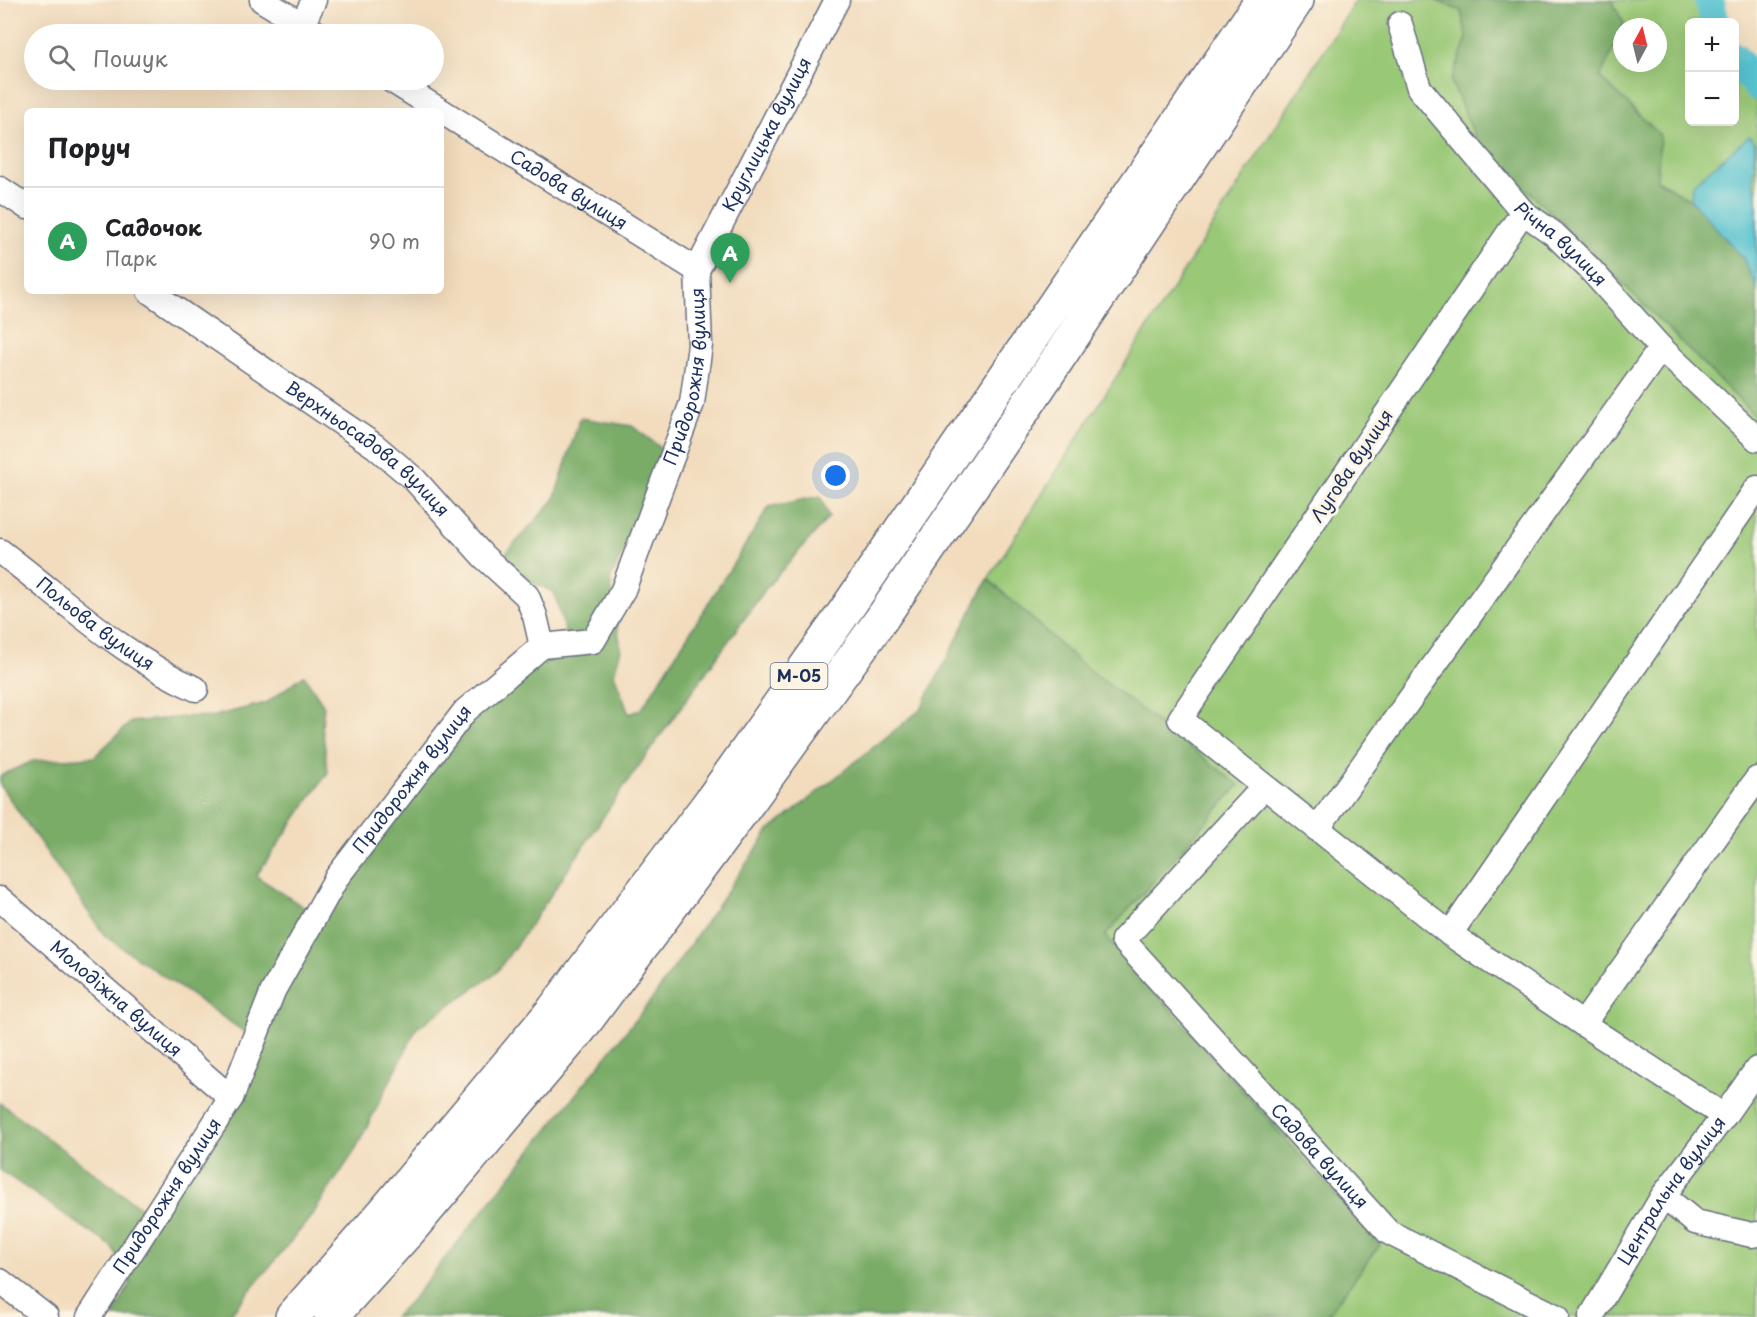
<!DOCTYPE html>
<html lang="uk">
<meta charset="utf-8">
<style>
body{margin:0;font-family:"Playpen Sans",sans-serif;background:#f2f2f2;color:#202124}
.controls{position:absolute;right:18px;top:18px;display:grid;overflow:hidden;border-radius:9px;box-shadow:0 6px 24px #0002}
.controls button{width:54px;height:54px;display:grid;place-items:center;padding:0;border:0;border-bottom:2px solid #e0e0e0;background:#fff;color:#202124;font:30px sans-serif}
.compass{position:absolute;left:1613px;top:18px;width:54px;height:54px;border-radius:50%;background:#fff;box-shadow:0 6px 24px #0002;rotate:7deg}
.you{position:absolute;left:836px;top:476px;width:21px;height:21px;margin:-15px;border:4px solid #fff;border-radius:50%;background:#1a73e8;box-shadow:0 0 0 9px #1a73e833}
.badge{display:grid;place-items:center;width:39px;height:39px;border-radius:50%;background:#c8321e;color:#fff;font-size:20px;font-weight:700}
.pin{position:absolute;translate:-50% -50px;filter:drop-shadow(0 2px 3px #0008)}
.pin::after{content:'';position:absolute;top:32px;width:21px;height:18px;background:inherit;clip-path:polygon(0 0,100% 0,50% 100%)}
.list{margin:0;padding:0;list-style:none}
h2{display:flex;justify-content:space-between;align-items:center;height:78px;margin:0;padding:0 24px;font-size:26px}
h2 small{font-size:20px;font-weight:400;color:#757577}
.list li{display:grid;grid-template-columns:39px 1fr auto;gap:18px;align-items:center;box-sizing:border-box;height:108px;padding:0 24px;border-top:2px solid #e0e0e0}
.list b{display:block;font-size:22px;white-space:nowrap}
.list p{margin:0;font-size:20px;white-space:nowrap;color:#757577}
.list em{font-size:20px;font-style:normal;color:#757577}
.icon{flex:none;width:33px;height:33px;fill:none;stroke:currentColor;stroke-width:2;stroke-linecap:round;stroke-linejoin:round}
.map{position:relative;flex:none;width:1757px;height:1317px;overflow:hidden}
.search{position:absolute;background:#fff;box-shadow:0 6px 24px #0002;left:24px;top:24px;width:420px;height:66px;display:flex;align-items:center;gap:15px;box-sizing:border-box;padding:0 21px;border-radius:33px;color:#757577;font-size:22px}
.panel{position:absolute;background:#fff;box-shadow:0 6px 24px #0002;left:24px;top:108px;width:420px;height:186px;border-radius:9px}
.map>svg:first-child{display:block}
.green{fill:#99c876;stroke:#5a7c6a;stroke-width:1.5;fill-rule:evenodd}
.forest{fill:#7aac67;stroke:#4a6e62;stroke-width:1.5}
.water{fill:#57c3d0;stroke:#397997;stroke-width:1.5}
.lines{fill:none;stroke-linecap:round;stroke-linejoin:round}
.river{stroke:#57c3d0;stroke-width:30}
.minor-casing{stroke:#666c7f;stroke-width:27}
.highway-casing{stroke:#666c7f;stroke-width:36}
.minor{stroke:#fff;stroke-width:24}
.highway{stroke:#fff;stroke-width:33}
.labels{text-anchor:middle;stroke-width:6;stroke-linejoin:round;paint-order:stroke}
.shield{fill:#fcf5e5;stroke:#5e6a86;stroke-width:1.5}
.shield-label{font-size:16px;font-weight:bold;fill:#1b2f5e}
.street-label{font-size:18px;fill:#1b2f5e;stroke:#fcf5e5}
</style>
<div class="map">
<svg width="1757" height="1317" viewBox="0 0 1757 1317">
<rect width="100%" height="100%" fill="#fcf5e5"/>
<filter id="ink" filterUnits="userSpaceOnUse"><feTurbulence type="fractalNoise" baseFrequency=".0167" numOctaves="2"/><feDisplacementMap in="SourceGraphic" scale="12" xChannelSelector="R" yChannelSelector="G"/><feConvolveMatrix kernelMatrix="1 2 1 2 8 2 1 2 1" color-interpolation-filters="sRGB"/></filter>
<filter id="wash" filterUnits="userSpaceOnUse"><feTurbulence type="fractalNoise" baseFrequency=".008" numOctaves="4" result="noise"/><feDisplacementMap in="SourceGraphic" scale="24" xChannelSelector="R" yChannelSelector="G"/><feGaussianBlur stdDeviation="1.35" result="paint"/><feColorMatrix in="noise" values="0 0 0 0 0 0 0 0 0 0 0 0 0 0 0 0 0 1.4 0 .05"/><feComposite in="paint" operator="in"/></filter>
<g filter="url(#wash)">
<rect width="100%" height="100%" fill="#f2dcbd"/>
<path class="green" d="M 1356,0 L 1703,0 L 1706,22 L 1690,22 L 1690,122 L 1734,122 L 1735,73 L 1757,104 L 1757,1317 L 1326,1317 L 1380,1245 L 1105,936 L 1078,661 L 988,579 ZM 1622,27 L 1658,27 L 1658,63 L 1622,63 Z"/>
<path class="forest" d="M 1434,0 L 1611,0 L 1625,25 L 1622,27 L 1622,31 L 1600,77 L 1660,135 L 1657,180 L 1691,200 L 1743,258 L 1757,288 L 1757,418 L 1591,252 L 1477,141 L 1451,81 L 1467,38 L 1461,11 Z
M 580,418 L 632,426 L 661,448 L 663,465 L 610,580 L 621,649 L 614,674 L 629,714 L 641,710 L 769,507 L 820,496 L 829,517 L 767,587 L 618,795 L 536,917 L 496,973 L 417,1028 L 354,1152 L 310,1218 L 228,1317 L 113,1317 L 132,1279 L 111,1246 L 0,1170 L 0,1103 L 148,1213 L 262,1044 L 105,936 L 0,785 L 0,776 L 33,761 L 94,757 L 131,722 L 185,717 L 214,716 L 266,703 L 304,675 L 324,706 L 322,726 L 328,772 L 256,876 L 306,909 L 328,911 L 472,712 L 545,654 L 565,631 L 554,592 L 521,578 L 506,553 L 554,500 Z
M 988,579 L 1078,661 L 1239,785 L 1105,936 L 1380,1245 L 1326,1317 L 394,1317 L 414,1297 L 655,995 L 769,831 L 920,710 Z"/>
<path class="water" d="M 1749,136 L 1755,143 L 1753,181 L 1757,195 L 1757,288 L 1743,258 L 1691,200 L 1692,185 Z"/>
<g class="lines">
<path class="river" d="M 1709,0 L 1715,22
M 1734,57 L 1757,86"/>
</g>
</g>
<g filter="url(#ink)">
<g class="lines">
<defs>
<g id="minor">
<path d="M 262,0 L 318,34"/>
<path id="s1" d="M 1400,24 L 1419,88 L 1523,212 L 1554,234 L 1589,268 L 1661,348 L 1757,439"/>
<path d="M 302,25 L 314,0"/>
<path d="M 391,80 L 441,111"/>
<path id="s2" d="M 441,111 L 697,270"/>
<path d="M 0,189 L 27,207"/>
<path d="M 1523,212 L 1180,719 L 1450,934 L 1583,1024 L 1724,1116"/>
<path id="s3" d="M 149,291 L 375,446 L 415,480 L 483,556 L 527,596 L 535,616 L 542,646"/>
<path id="s4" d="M 0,551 C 64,599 123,657 196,689"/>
<path id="s5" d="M 1264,787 L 1123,940 L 1388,1232 L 1557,1317"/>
<path d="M 1317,829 L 1661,348"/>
<path id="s6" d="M 0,899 L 231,1098"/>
<path d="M 1450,934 L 1757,488"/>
<path d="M 1583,1024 L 1757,779"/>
<path d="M 1663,1196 L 1695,1222 L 1752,1235 L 1757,1234"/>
<path d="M 0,1281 L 46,1317"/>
<path id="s7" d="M 89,1317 L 231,1098 L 273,991 L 337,877 L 465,711 L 542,646 L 593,641 L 623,590 L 692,403 L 700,345 L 697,270 L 837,0"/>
<path id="s8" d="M 1591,1317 L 1663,1196 L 1724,1116 L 1757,1069"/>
</g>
<path id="highway" d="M 292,1317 L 384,1212 L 554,1009 L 713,798 L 848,607 L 1262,0
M 331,1317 L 409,1231 L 580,1029 L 740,814 L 880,621 L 1017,420 L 1297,0"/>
</defs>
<use href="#minor" class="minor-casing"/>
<use href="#highway" class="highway-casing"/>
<use href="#minor" class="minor"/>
<use href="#highway" class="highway"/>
</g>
</g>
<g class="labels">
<rect class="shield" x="770.5" y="663" width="57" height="26" rx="4.5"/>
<g class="shield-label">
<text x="799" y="682">М-05</text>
</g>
<g class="street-label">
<text dy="6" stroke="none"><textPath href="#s7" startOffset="1413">Круглицька вулиця</textPath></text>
<text dy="6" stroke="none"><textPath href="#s2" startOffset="150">Садова вулиця</textPath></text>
<text dy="6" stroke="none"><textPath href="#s1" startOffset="278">Річна вулиця</textPath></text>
<text dy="6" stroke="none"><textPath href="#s7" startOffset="1152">Придорожня вулиця</textPath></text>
<text dy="6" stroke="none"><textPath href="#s3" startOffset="270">Верхньосадова вулиця</textPath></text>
<text transform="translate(1352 466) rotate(-56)" y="6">Лугова вулиця</text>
<text dy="6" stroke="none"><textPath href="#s4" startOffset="120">Польова вулиця</textPath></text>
<text dy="6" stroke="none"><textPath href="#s7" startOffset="630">Придорожня вулиця</textPath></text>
<text dy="6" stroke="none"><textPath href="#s6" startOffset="153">Молодіжна вулиця</textPath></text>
<text dy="6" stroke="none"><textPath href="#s5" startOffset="500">Садова вулиця</textPath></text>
<text dy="6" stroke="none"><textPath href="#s8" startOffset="150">Центральна вулиця</textPath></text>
<text dy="6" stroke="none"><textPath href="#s7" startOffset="144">Придорожня вулиця</textPath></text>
</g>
</g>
</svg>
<div class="controls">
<button>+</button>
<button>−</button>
</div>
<svg class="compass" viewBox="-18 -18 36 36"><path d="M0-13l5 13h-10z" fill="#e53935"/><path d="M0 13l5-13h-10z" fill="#757577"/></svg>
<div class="you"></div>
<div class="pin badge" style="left:730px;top:283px;background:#2e9e5b">A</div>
<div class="search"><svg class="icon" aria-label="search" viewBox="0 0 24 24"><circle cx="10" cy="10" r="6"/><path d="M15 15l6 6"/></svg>Пошук</div>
<section class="panel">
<h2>Поруч<small></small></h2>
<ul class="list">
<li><span class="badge" style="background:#2e9e5b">A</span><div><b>Садочок</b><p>Парк</p></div><em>90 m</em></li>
</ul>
</section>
</div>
